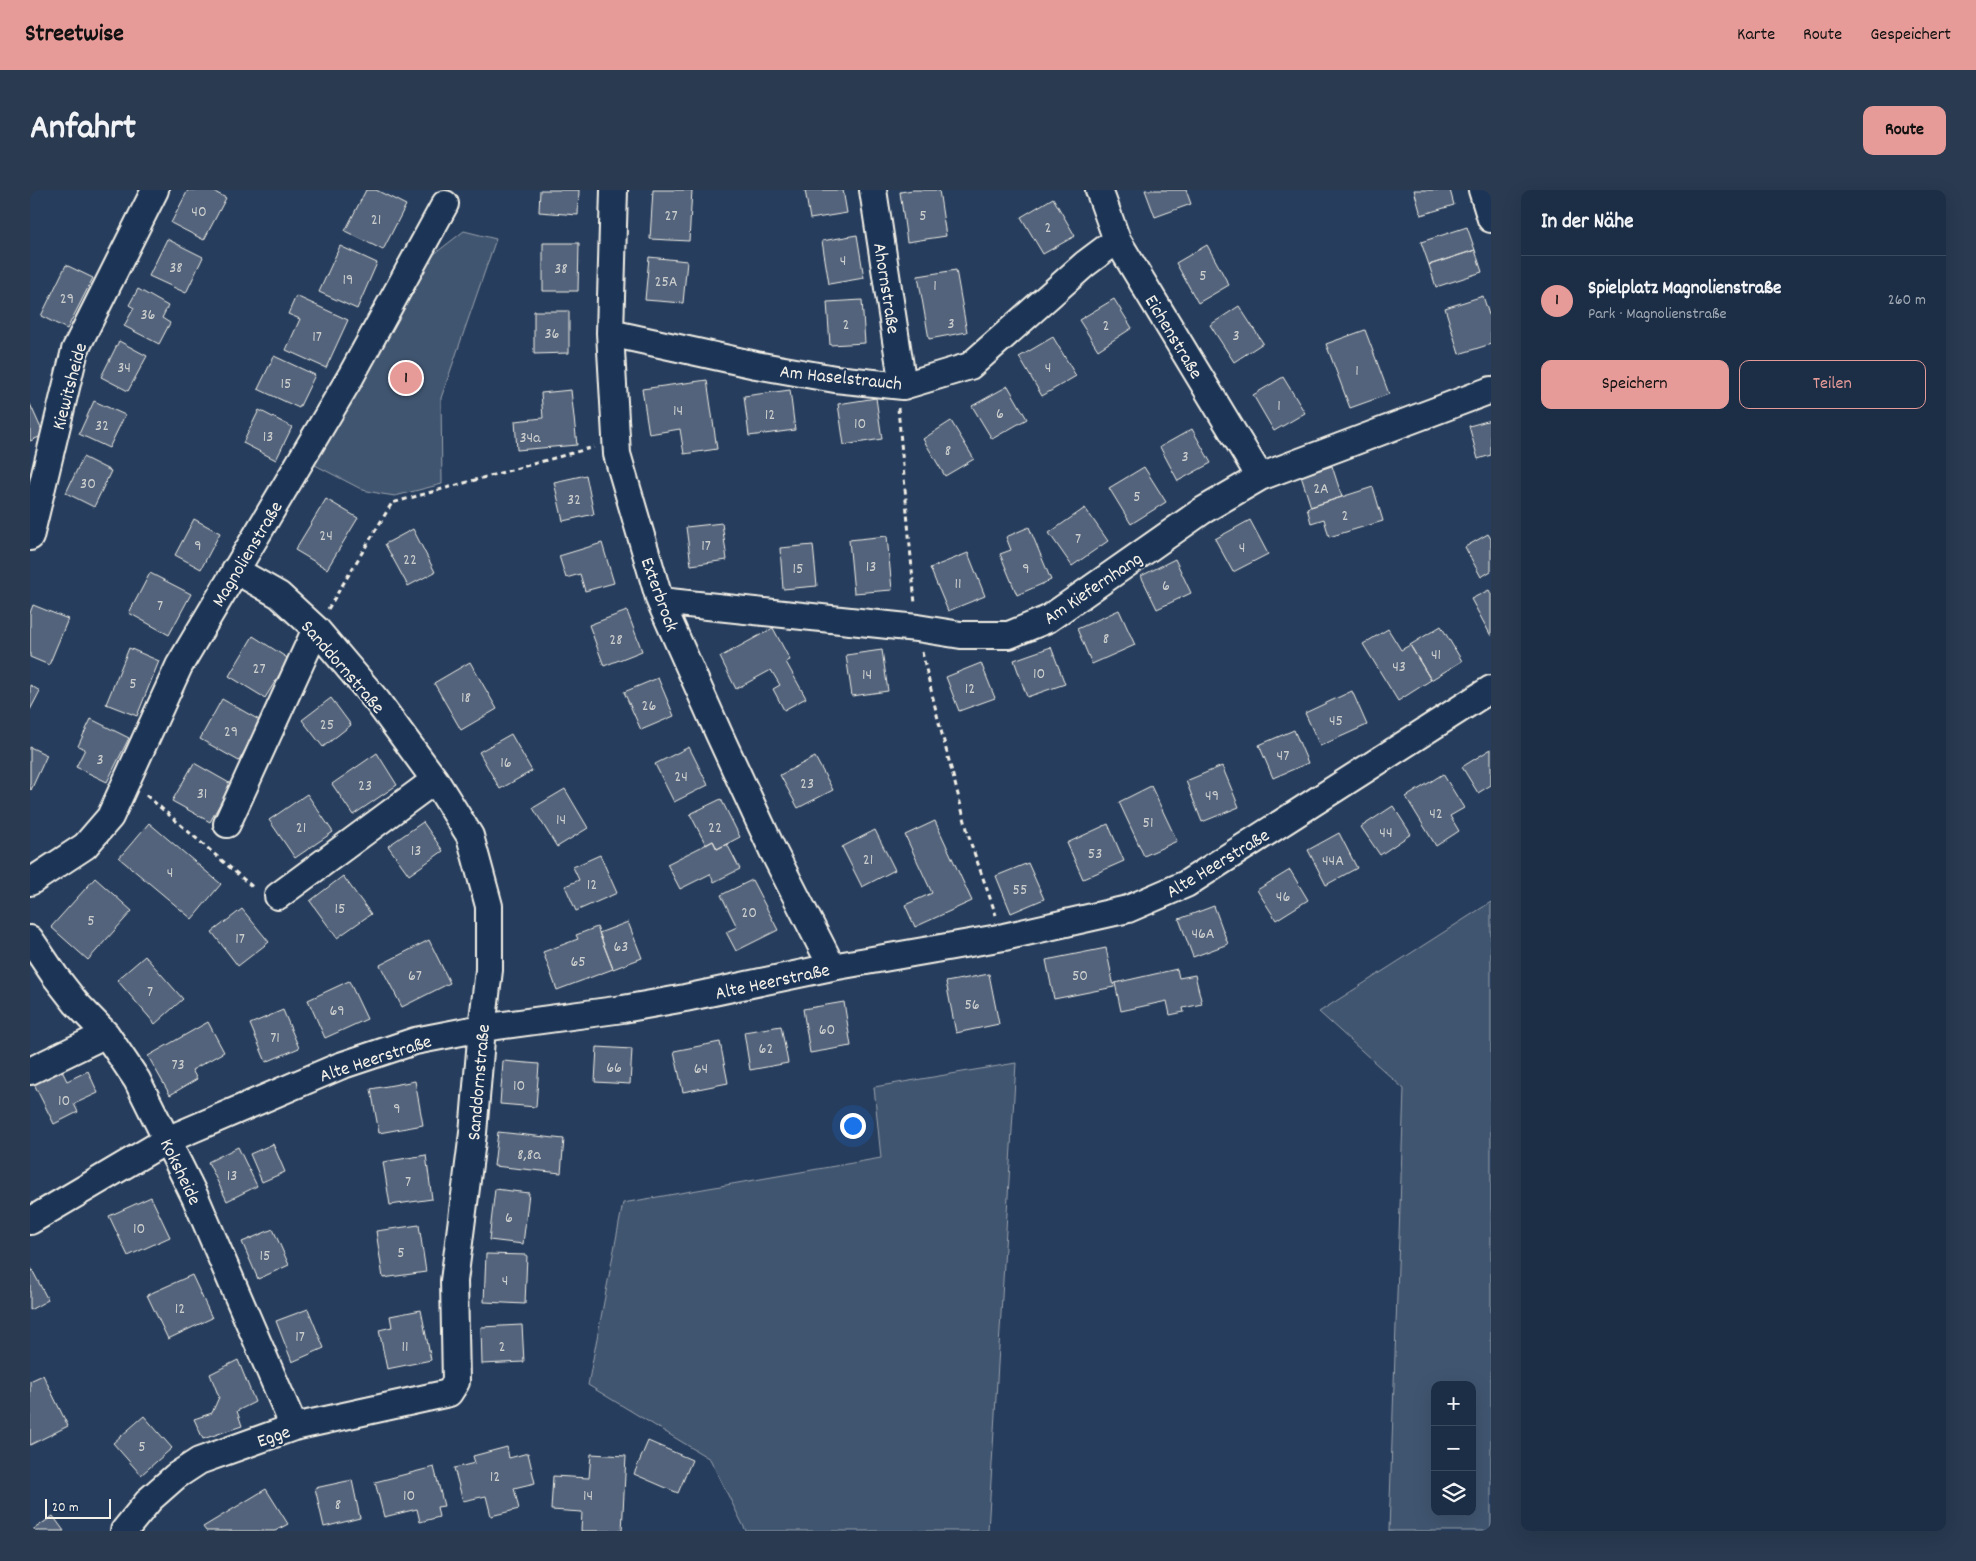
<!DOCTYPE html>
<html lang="de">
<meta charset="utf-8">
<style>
body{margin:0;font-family:Dekko,sans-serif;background:#293a51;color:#f1f3f6}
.controls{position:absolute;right:15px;bottom:15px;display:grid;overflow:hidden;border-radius:10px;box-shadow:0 5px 20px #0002}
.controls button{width:45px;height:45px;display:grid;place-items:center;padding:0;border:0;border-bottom:1px solid #3a4a5f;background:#1c2e46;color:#f1f3f6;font:25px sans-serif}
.scale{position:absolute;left:15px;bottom:12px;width:66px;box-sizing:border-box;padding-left:5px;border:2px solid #f4f1e8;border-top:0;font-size:14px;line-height:18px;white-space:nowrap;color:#f4f1e8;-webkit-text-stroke:4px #1d3557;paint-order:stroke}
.you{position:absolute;left:822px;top:935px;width:18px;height:18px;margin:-12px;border:4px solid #fff;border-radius:50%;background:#1a73e8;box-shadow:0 0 0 8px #1a73e833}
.badge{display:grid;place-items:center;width:32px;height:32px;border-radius:50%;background:#e69b98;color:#111;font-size:16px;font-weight:700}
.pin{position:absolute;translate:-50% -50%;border:2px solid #fff;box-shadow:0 1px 5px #0006}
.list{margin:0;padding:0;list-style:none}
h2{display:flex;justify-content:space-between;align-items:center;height:65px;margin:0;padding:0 20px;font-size:21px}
h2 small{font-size:16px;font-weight:400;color:#a0a8b3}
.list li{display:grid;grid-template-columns:32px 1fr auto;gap:15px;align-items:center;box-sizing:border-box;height:90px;padding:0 20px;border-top:1px solid #3a4a5f}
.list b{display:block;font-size:19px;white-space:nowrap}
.list p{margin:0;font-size:16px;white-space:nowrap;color:#a0a8b3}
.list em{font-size:16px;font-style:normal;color:#a0a8b3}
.actions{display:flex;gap:10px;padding:15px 20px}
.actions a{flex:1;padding:11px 0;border:1px solid #e69b98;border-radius:10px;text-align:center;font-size:18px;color:#e69b98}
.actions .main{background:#e69b98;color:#111}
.icon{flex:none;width:28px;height:28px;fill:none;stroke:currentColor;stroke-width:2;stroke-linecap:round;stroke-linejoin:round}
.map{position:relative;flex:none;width:1461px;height:1341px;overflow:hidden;border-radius:10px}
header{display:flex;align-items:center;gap:30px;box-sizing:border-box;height:70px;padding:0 25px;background:#e69b98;color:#111}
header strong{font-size:24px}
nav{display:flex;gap:28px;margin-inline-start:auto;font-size:18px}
.intro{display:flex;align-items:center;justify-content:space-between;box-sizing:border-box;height:120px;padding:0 30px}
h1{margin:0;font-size:35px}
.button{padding:12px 22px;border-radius:10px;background:#e69b98;color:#111;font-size:18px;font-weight:700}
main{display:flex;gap:30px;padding:0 30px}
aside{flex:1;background:#1c2e46;border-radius:10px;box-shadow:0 5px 20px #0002}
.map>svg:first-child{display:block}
.green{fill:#40546f;stroke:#9aa2ac;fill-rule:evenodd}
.building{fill:#52647b;stroke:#f4f1e8}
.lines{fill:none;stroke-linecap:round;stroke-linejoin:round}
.minor-casing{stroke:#f4f1e8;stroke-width:30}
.path{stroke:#f4f1e8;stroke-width:3;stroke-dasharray:5 4;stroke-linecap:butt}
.minor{stroke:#1d3557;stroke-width:26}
.labels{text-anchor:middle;stroke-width:4;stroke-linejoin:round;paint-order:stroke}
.number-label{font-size:16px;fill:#cccecd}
.street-label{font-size:19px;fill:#f4f1e8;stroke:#1d3557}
</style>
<header>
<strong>Streetwise</strong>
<nav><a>Karte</a><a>Route</a><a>Gespeichert</a></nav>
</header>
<div class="intro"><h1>Anfahrt</h1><a class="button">Route</a></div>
<main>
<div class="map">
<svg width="1461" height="1341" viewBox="0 0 1461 1341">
<rect width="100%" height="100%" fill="#263d5d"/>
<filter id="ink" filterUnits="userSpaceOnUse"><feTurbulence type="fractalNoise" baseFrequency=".02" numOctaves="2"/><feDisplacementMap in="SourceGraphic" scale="10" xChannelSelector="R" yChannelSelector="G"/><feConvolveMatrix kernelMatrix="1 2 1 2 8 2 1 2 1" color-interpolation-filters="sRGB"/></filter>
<g filter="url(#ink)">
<path class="green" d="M 434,41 L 466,49 L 411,208 L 412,294 L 365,306 L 352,304 L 333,300 L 283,274 L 346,167 L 399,68 Z
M 1461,712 L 1461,1341 L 1359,1341 L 1374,899 L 1289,822 ZM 1405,1195 L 1442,1195 L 1442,1322 L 1405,1322 Z
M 986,873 L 958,1341 L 716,1341 L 680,1269 L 558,1195 L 593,1013 L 851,968 L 844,897 Z"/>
<path class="building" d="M 158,0 L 181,0 L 196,8 L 174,50 L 141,33 Z
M 336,0 L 346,0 L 376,15 L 353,60 L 315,41 Z
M 510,0 L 549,0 L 548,25 L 509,22 Z
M 623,0 L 662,0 L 659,51 L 620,49 Z
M 775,0 L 813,0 L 817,23 L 780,29 Z
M 883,0 L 909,0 L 916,46 L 877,52 L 870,2 Z
M 1115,0 L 1156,0 L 1161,14 L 1125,27 Z
M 1384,0 L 1420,0 L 1424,15 L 1391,25 Z
M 1023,8 L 1045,46 L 1013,64 L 991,27 Z
M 1437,37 L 1445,60 L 1399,75 L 1391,52 Z
M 827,45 L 834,88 L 799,94 L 792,51 Z
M 137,49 L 173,67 L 156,103 L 119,86 Z
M 513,53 L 549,53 L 548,101 L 513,101 Z
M 1177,55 L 1199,95 L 1168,113 L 1146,73 Z
M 310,56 L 347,73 L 327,119 L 289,102 Z
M 1445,60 L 1452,82 L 1406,97 L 1399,75 Z
M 619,67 L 657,71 L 653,113 L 615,110 Z
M 36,75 L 63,88 L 37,139 L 11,126 Z
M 926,80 L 937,142 L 899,149 L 888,86 Z
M 108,99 L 138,116 L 132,128 L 140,133 L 129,154 L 94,136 L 104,118 L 99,115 Z
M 266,106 L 318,130 L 296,178 L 256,160 L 270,129 L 258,124 Z
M 1453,106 L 1461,131 L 1461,154 L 1429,164 L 1415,118 Z
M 1084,109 L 1102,138 L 1068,160 L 1049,130 Z
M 832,110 L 835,153 L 800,155 L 797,112 Z
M 1209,116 L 1233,153 L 1204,172 L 1180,135 Z
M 504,121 L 539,121 L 539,163 L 504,164 Z
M 1335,140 L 1359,204 L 1320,218 L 1296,154 Z
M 1023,147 L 1046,186 L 1012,206 L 989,167 Z
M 89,151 L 117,166 L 98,201 L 71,187 Z
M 244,166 L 285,185 L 269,218 L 228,199 Z
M 1253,187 L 1275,223 L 1244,241 L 1223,205 Z
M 677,190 L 687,259 L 654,264 L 650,239 L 619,244 L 612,199 Z
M 978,196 L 997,229 L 962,249 L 942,216 Z
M 541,200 L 547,255 L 487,260 L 485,231 L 513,228 L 511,203 Z
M 760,200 L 765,240 L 719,246 L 714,206 Z
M 846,208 L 852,249 L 814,255 L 808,214 Z
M 64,211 L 95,225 L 79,258 L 49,244 Z
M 0,214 L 14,245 L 0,251 Z
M 229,220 L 262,237 L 246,270 L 213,253 Z
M 1461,230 L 1461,265 L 1448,269 L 1439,236 Z
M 921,231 L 944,269 L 915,286 L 893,249 Z
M 1162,239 L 1181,273 L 1148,291 L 1130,257 Z
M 53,267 L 81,281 L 64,317 L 36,303 Z
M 1302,276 L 1312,307 L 1281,317 L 1271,286 Z
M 1114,277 L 1136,312 L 1101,334 L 1079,298 Z
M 556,285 L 564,324 L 533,331 L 524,292 Z
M 1343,297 L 1353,331 L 1299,347 L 1294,329 L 1281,333 L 1277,318 Z
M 296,309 L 328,328 L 297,379 L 265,360 Z
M 1055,318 L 1078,351 L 1042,376 L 1019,343 Z
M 164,329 L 190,343 L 171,379 L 145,365 Z
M 1220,330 L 1238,364 L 1203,382 L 1185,349 Z
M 692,333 L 697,370 L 661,375 L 656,337 Z
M 999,337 L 1021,390 L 987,405 L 970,364 L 981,360 L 976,347 Z
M 383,339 L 405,382 L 378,396 L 355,354 Z
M 1458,344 L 1461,349 L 1461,381 L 1451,387 L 1435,357 Z
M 857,346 L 862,400 L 824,403 L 819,350 Z
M 572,353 L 584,393 L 555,401 L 550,384 L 536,388 L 529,366 Z
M 783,355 L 787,396 L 753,399 L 750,358 Z
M 938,363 L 955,406 L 918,421 L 900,378 Z
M 1145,369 L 1161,403 L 1127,419 L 1111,386 Z
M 120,383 L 161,404 L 139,445 L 99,423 Z
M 1459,400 L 1461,404 L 1461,446 L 1441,409 Z
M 3,415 L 38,429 L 19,475 L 0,467 L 0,423 Z
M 1089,420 L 1105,455 L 1062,474 L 1047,439 Z
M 597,421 L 612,461 L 574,476 L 559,435 Z
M 1411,436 L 1432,471 L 1401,490 L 1380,455 Z
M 743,438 L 760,470 L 756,472 L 776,508 L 754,520 L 743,499 L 750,495 L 741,480 L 706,499 L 690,467 Z
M 1358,439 L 1371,460 L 1380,455 L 1401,490 L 1368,511 L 1333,454 Z
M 223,446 L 259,469 L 235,508 L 199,486 Z
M 1021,457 L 1035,494 L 997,507 L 984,470 Z
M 99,458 L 129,471 L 107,526 L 76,514 Z
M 852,460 L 858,501 L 822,506 L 816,465 Z
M 440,472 L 467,519 L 431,540 L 404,493 Z
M 951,473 L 965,508 L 929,521 L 916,487 Z
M 628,488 L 644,526 L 611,540 L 594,502 Z
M 0,495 L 10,501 L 0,520 Z
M 1322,501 L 1337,535 L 1290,556 L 1275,523 Z
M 301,508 L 321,535 L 293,557 L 272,530 Z
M 192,509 L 231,531 L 209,571 L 170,549 Z
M 61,529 L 99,548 L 77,592 L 46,577 L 55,559 L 48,556 Z
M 1264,540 L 1278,573 L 1243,588 L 1229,555 Z
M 481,544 L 502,581 L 470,599 L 449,562 Z
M 0,557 L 17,565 L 1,600 L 0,599 Z
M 659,557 L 678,595 L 644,612 L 625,574 Z
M 1461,559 L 1461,595 L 1448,603 L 1432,577 Z
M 347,563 L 367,595 L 323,625 L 302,594 Z
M 785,567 L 803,600 L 768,618 L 750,585 Z
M 164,573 L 201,594 L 180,632 L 142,611 Z
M 1192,576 L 1209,617 L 1172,632 L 1156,591 Z
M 1413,584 L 1434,618 L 1420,626 L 1429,641 L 1406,656 L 1376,607 Z
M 1121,596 L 1147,651 L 1114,666 L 1089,612 Z
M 535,599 L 558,638 L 527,657 L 503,618 Z
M 277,604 L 303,642 L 265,668 L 239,630 Z
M 691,609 L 710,647 L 687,659 L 683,651 L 676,655 L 660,624 Z
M 1363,616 L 1381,644 L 1350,665 L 1331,637 Z
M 905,631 L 942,711 L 885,737 L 875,715 L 902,703 L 875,645 Z
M 393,632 L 413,661 L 379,685 L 358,656 Z
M 119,633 L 191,694 L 162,729 L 89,668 Z
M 1078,634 L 1094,671 L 1053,689 L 1037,653 Z
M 845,640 L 865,680 L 832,697 L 812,657 Z
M 1309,643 L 1327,678 L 1296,695 L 1278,660 Z
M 683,651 L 687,659 L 697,654 L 710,679 L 684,692 L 680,684 L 650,699 L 637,674 Z
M 570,665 L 587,703 L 546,721 L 535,696 L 549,690 L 543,677 Z
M 998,673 L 1014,709 L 981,723 L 966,686 Z
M 1260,680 L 1278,710 L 1246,730 L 1227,700 Z
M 313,686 L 341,724 L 307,748 L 280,711 Z
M 65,688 L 102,721 L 58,770 L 21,737 Z
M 722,690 L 748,740 L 706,761 L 696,742 L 707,737 L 691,705 Z
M 1184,716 L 1198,754 L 1163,767 L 1149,729 Z
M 212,719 L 239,752 L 208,776 L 182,742 Z
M 598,732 L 612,768 L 583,779 L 569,743 Z
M 567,737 L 583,779 L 527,800 L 513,762 L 548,749 L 546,745 Z
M 399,750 L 420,793 L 372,817 L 350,775 Z
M 1076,758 L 1084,797 L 1024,809 L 1016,770 Z
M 115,766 L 153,809 L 125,834 L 87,790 Z
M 1147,779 L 1149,788 L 1165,785 L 1172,814 L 1153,818 L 1154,822 L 1140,825 L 1137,811 L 1091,821 L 1085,793 Z
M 959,784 L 969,834 L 926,843 L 916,792 Z
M 319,791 L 337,829 L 295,848 L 278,810 Z
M 814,812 L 821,856 L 780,863 L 773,819 Z
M 253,820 L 269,858 L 236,872 L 220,834 Z
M 178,832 L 194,862 L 162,880 L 167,889 L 140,905 L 118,866 Z
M 751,836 L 758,873 L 720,880 L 714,842 Z
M 690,852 L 698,893 L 653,902 L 644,861 Z
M 567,857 L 602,859 L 600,894 L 565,892 Z
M 473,871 L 509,874 L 506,917 L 470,914 Z
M 31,879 L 37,891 L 58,881 L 68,903 L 44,914 L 48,922 L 24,934 L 3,892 Z
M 385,891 L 393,935 L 349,943 L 341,899 Z
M 468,942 L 534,949 L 531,983 L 464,976 Z
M 243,954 L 255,982 L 232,992 L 220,964 Z
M 208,957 L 227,996 L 197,1011 L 178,972 Z
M 396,965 L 402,1009 L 360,1015 L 353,972 Z
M 465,999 L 499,1003 L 493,1054 L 459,1050 Z
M 121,1007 L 140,1047 L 98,1066 L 79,1026 Z
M 389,1035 L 396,1082 L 353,1088 L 346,1041 Z
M 243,1039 L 259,1075 L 228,1089 L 212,1052 Z
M 456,1064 L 497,1065 L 495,1114 L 454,1112 Z
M 0,1076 L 18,1110 L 0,1120 Z
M 162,1085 L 182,1128 L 138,1149 L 117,1105 Z
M 278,1119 L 294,1158 L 262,1172 L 246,1131 Z
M 391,1120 L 401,1170 L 357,1179 L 349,1140 L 362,1137 L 360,1126 Z
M 492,1135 L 494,1172 L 452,1174 L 451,1137 Z
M 208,1170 L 225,1212 L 207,1221 L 212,1236 L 173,1249 L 164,1229 L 182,1223 L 189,1207 L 180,1184 Z
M 13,1185 L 38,1236 L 0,1255 L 0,1191 Z
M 114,1226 L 142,1258 L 111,1285 L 83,1253 Z
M 618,1251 L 662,1270 L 648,1303 L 604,1284 Z
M 477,1257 L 479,1268 L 498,1263 L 505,1293 L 484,1298 L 489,1319 L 461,1326 L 456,1306 L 433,1311 L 424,1278 L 445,1273 L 443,1266 Z
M 561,1264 L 596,1266 L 592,1341 L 551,1341 L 552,1322 L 521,1320 L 523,1286 L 559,1288 Z
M 404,1277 L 414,1316 L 407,1317 L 409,1327 L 390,1332 L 387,1319 L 354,1327 L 345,1292 Z
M 322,1290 L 330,1328 L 294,1337 L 285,1298 Z
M 236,1299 L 258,1334 L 245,1341 L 176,1341 L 173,1337 Z
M 23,1326 L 34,1341 L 1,1341 Z"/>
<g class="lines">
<defs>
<path id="minor" d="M 584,0 L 580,143 L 587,264 L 630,411 L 689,544 L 743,661 L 802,777
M 843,0 L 873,196
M 1069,0 L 1087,50 L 1230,287
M 1452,0 L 1461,29
M 580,143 L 726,175 L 805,189 L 873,196 L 940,176 L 1055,74 L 1087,50
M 0,347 L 45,160 L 125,0
M 630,411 L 887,438 L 931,445 L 979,445 L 1018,429 L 1172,321 L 1230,287 L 1461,200
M 197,634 L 286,439
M 0,692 L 55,656 L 80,627 L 149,476 L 321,186 L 415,14
M 248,706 L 405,590
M 0,749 L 25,786 L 46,813 L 76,844 L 107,890 L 166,1009 L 264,1237
M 0,881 L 76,844
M 0,1031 L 137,950 L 310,876 L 385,851 L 452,838 L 593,819 L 655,808 L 802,777 L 974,747 L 1098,719 L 1156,694 L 1461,499
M 94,1341 L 120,1309 L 146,1286 L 169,1271 L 264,1237 L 419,1203 L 426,1192 L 424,1091 L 443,943 L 452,838 L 459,780 L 459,716 L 440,646 L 405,590 L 347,511 L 286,439 L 249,405 L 205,380"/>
</defs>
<use href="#minor" class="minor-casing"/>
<path class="path" d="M 868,218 L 885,414
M 298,419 L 362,313 L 564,257
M 892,462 L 908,529 L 941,654 L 966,725
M 116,605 L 225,699"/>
<use href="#minor" class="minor"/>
</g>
</g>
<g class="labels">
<g class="number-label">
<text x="169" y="26">40</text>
<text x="641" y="30">27</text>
<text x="893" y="30">5</text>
<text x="346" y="34">21</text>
<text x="1018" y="42">2</text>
<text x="813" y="75">4</text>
<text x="146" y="82">38</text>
<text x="531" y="83">38</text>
<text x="1173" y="90">5</text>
<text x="318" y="94">19</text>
<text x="636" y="96">25A</text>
<text x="905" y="100">1</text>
<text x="37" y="113">29</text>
<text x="118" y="129">36</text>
<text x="921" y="138">3</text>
<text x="816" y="139">2</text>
<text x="1076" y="140">2</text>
<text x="522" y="148">36</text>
<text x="1206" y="150">3</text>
<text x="287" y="151">17</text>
<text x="94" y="182">34</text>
<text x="1018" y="182">4</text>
<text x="1327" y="185">1</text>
<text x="256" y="198">15</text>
<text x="1249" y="220">1</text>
<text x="648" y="225">14</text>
<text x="970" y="228">6</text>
<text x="740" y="229">12</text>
<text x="830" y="238">10</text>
<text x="72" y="240">32</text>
<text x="238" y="251">13</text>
<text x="500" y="252">34a</text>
<text x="918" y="265">8</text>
<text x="1155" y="271">3</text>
<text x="58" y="298">30</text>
<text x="1291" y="303">2A</text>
<text x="1107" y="311">5</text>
<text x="544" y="314">32</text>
<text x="1315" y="330">2</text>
<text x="296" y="350">24</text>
<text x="1048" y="353">7</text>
<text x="168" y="360">9</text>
<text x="676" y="360">17</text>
<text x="1212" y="362">4</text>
<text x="380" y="374">22</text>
<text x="841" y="381">13</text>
<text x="768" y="383">15</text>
<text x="996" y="383">9</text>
<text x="928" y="398">11</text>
<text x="1136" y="400">6</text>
<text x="130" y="420">7</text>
<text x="1076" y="453">8</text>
<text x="586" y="454">28</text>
<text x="1406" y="469">41</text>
<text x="1369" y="481">43</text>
<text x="229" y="483">27</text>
<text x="1009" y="488">10</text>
<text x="837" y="489">14</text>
<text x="103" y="498">5</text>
<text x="940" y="503">12</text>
<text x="436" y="512">18</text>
<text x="619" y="520">26</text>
<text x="1306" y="535">45</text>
<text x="297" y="539">25</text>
<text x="201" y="546">29</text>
<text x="1253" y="570">47</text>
<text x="70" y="574">3</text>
<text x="476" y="577">16</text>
<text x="651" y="591">24</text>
<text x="777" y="598">23</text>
<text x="335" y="600">23</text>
<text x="172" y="608">31</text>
<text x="1182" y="610">49</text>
<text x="1406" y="628">42</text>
<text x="531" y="634">14</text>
<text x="1118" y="637">51</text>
<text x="271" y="642">21</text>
<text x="685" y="642">22</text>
<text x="1356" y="647">44</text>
<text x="386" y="665">13</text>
<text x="1065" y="668">53</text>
<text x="838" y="674">21</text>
<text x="1303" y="675">44A</text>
<text x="140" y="687">4</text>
<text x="562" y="699">12</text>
<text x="990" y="704">55</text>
<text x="1253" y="711">46</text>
<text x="310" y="723">15</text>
<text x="719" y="727">20</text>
<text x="61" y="735">5</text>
<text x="1173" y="748">46A</text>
<text x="210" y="753">17</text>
<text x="591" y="761">63</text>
<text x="548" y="776">65</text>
<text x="385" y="790">67</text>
<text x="1050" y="790">50</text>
<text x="120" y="806">7</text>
<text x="942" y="819">56</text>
<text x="307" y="825">69</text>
<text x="797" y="844">60</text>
<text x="245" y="852">71</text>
<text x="736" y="863">62</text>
<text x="148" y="879">73</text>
<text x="584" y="882">66</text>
<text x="671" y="883">64</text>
<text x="489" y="900">10</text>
<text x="34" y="915">10</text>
<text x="367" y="923">9</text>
<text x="499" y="969">8,8a</text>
<text x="202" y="990">13</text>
<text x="378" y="996">7</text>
<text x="479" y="1032">6</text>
<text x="109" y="1043">10</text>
<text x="371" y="1067">5</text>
<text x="235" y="1070">15</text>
<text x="475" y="1095">4</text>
<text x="150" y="1123">12</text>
<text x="270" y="1151">17</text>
<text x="375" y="1161">11</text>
<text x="472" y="1161">2</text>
<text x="112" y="1261">5</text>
<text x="465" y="1291">12</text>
<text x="379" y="1310">10</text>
<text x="558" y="1310">14</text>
<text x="308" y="1319">8</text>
</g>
<g class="street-label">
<text transform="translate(858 98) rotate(81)" y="7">Ahornstraße</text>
<text transform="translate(1145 146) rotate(59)" y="7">Eichenstraße</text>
<text transform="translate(811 186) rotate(6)" y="7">Am Haselstrauch</text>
<text transform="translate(38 196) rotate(-75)" y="7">Kiewitsheide</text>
<text transform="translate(216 363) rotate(-59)" y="7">Magnolienstraße</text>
<text transform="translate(1062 397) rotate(-34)" y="7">Am Kiefernhang</text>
<text transform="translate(631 404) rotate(70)" y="7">Exterbrock</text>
<text transform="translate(314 476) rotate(49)" y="7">Sanddornstraße</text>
<text transform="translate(1187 672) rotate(-31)" y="7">Alte Heerstraße</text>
<text transform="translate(742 790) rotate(-12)" y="7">Alte Heerstraße</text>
<text transform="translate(345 867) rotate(-18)" y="7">Alte Heerstraße</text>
<text transform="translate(447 892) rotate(-85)" y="7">Sanddornstraße</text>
<text transform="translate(152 981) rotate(64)" y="7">Koksheide</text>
<text transform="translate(243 1245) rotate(-19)" y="7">Egge</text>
</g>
</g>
</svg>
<div class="controls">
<button>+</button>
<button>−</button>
<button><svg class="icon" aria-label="layers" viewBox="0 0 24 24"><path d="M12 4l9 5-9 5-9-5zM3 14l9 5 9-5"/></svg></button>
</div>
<div class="scale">20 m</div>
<div class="you"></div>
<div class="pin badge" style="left:376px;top:188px">1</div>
</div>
<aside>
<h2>In der Nähe<small></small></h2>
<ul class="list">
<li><span class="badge">1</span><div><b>Spielplatz Magnolienstraße</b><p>Park · Magnolienstraße</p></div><em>260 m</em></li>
</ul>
<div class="actions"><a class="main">Speichern</a><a>Teilen</a></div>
</aside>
</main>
